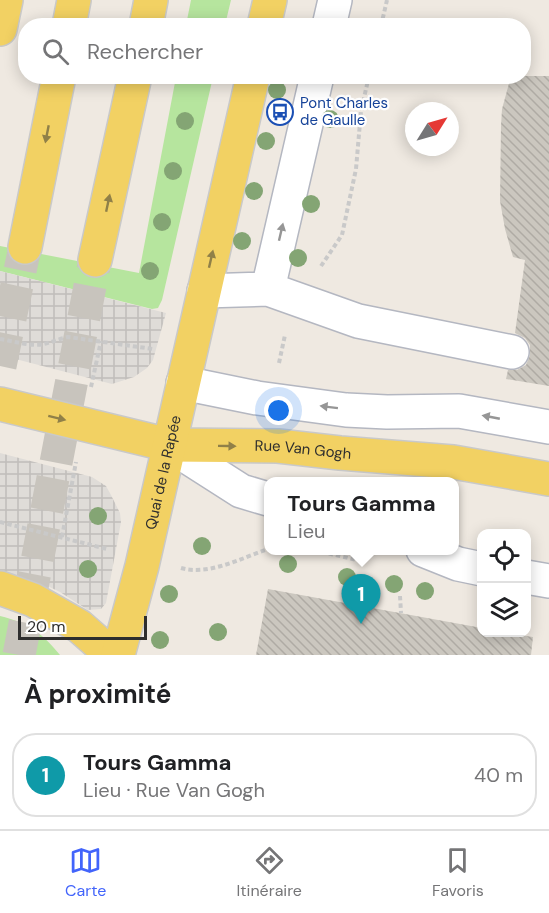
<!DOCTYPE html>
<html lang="fr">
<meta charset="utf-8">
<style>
body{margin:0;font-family:"DM Sans",sans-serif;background:#f6f6f6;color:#202124}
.controls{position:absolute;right:18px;bottom:18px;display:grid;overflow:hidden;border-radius:12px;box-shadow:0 3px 15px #0003}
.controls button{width:54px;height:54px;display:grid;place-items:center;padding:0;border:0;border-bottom:2px solid #e0e0e0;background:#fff;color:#202124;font:30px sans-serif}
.compass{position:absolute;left:405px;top:102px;width:54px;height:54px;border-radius:50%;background:#fff;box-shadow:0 3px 15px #0003;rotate:53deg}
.scale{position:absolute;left:18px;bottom:15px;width:129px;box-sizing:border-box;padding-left:6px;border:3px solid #2e2e2e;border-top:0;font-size:16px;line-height:21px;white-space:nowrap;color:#2e2e2e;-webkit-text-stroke:4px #fff;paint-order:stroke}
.you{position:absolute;left:279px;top:411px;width:21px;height:21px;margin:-15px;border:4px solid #fff;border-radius:50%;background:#1a73e8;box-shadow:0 0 0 9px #1a73e833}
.badge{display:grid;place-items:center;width:39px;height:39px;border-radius:50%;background:#4264fb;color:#fff;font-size:20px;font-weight:700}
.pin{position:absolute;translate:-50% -50px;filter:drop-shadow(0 2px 3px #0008)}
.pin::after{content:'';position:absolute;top:32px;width:21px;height:18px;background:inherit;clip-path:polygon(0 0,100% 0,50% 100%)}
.popup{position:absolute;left:264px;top:477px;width:195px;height:78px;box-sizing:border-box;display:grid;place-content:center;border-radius:12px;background:#fff;filter:drop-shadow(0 2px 4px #0005);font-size:20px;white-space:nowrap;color:#757577}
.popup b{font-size:22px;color:#202124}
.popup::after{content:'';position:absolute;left:50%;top:100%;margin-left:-12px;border:12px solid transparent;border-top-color:#fff}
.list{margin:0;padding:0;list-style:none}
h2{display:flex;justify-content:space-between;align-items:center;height:78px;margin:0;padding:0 24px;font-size:26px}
h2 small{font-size:20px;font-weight:400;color:#757577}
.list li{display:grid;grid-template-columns:39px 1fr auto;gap:18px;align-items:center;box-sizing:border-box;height:84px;margin:0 12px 12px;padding:0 12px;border:2px solid #e0e0e0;border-radius:24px}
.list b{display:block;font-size:22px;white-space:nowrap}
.list p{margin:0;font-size:20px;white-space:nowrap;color:#757577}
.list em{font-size:20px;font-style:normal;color:#757577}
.icon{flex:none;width:33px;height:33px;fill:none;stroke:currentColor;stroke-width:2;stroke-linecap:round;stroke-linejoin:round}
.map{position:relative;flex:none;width:549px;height:655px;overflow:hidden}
.search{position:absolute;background:#fff;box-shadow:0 3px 15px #0003;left:18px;right:18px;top:18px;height:66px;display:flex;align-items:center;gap:15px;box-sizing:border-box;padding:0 21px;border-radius:24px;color:#757577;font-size:22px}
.sheet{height:174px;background:#fff}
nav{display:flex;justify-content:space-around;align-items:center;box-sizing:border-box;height:84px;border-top:2px solid #e0e0e0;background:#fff;font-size:16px;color:#757577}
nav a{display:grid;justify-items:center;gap:3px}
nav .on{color:#4264fb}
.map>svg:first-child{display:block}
.grass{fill:#b6e59e}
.plaza{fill:url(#plaza-grid)}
.building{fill:url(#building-back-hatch)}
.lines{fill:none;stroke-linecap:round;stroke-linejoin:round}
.major-tunnel{stroke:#c8c4bd;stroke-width:33;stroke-dasharray:33 16;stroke-linecap:butt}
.minor-casing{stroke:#b4b7c1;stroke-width:36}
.major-casing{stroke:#c9c9c9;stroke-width:36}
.path{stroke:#c9c9c9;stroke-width:4;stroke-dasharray:4.5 3;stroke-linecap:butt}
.minor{stroke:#fff;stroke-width:33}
.major{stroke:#f2d163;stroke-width:33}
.tree{fill:#84a574}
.oneway{fill:#908048}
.oneway2{fill:#969696}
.labels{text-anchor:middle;stroke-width:4.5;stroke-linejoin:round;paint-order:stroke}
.transit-label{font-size:15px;fill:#164399;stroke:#fff;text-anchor:start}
.street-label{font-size:15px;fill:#2e2e2e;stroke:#fff}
</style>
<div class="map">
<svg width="549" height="655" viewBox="0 0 549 655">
<defs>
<pattern id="plaza-grid" width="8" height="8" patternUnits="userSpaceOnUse" patternTransform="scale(1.5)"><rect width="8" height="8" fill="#dfdcd8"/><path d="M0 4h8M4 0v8" fill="none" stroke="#c0bdba"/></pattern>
<pattern id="building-back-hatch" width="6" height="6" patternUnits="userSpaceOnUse" patternTransform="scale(1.5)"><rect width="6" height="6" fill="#cbc7bf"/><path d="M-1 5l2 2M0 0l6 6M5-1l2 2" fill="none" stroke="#afaba4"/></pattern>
</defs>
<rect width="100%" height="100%" fill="#efe9e1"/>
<path class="grass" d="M 191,0 L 231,0 L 225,25 L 186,25 Z
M 176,77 L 213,77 L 162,300 L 158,308 L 152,309 L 0,271 L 0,246 L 139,273 Z
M 0,616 C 28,623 42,633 60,655 L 0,655 Z"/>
<path class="plaza" d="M 0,271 L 166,313 L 153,360 L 147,368 L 134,377 L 112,384 L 0,355 Z
M 0,453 L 92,477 L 106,486 L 111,495 L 120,513 L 121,522 L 106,603 L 101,609 L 88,610 L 60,592 L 37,581 L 0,571 Z"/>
<path class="building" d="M 511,76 L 549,76 L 549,386 L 506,379 L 508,370 L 517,370 L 526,365 L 530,355 L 530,345 L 525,338 L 515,333 L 525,260 L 513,257 L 505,229 L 500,201 L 501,126 L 502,109 Z
M 268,589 L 482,628 L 482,633 L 507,633 L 533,637 L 531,655 L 256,655 Z"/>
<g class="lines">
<path class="major-tunnel" d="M 0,366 L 25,247
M 19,655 L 95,260"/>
<defs>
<path id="minor" d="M 329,26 L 335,0
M 268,289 L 317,76
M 204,291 L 268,289 L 358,321 L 512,352
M 183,383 L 257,398 L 346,410 L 387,412 L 459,411 L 549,427
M 169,445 L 241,491 L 268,499
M 423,550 L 458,564 L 482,569
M 526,577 L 549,581"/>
<g id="major">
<path d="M 69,26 L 74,0"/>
<path d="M 146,26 L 151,0"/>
<path d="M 264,26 L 270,0"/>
<path d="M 0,29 L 6,0"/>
<path d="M 25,247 L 59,76"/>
<path d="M 95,260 L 135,76"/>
<path id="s1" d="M 0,404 L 169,445 L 278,446 L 340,453 L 453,462 L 549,479"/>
<path d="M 0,588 L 33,600 L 79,626 L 112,655"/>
<path id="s2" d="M 118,655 L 142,566 L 253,76"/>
</g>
</defs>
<use href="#minor" class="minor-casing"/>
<use href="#major" class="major-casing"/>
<path class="path" d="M 381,26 L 387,0
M 321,266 L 342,235 L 356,169 L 361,111 L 369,76
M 0,339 C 13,341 31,347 44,344 C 52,342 59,339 68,337 L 153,349
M 279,363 L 285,335
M 91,387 L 101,341
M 0,522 L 107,549
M 62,537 L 76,462
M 314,550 L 361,561 L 376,550
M 181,568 C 208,576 242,558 268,549
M 400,596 L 401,613"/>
<use href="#minor" class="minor"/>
<use href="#major" class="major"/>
</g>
<g class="tree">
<circle cx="277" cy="90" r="9"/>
<circle cx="330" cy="119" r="9"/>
<circle cx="185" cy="121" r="9"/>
<circle cx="266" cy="141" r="9"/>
<circle cx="173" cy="171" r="9"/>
<circle cx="254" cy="191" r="9"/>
<circle cx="311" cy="204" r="9"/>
<circle cx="162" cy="222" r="9"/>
<circle cx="242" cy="241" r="9"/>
<circle cx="298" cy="258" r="9"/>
<circle cx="150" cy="271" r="9"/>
<circle cx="98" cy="516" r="9"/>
<circle cx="202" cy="546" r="9"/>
<circle cx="288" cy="564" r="9"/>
<circle cx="88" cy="569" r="9"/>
<circle cx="347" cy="577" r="9"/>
<circle cx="394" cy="584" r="9"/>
<circle cx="425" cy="591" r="9"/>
<circle cx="169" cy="594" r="9"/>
<circle cx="218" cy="632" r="9"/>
<circle cx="160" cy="640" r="9"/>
</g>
<defs><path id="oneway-solid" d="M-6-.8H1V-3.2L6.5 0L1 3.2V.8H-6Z" transform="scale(1.5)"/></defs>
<g class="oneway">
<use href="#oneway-solid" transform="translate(47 134) rotate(101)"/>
<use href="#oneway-solid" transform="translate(108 203) rotate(-78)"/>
<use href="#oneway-solid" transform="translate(211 259) rotate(-77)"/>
<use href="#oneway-solid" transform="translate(57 418) rotate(14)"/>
<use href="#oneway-solid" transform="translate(227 446) rotate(1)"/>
</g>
<g class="oneway2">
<use href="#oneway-solid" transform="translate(281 232) rotate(-77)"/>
<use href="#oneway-solid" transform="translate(329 407) rotate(-173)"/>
<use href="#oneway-solid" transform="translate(491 417) rotate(-169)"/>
</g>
<defs>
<symbol id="bus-ring" viewBox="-11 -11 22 22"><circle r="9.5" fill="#fff" stroke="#1a4fb4" stroke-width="1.5"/><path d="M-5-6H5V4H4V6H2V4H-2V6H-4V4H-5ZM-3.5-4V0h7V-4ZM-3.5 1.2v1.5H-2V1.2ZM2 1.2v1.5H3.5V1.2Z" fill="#1a4fb4"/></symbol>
</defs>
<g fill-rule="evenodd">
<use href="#bus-ring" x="265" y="97" width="30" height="30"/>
</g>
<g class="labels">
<g class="transit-label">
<text x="300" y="108">Pont Charles<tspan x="300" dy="17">de Gaulle</tspan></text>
</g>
<g class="street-label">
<text dy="5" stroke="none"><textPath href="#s1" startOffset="308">Rue Van Gogh</textPath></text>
<text dy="5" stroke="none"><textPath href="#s2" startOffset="188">Quai de la Rapée</textPath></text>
</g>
</g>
</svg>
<div class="controls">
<button><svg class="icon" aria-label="locate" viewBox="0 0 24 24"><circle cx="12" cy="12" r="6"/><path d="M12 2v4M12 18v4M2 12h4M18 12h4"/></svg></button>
<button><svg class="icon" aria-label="layers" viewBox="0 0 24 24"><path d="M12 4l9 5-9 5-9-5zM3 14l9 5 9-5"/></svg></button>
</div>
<svg class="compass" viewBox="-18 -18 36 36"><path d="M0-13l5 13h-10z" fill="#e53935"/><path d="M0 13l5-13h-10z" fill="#757577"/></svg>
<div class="scale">20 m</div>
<div class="you"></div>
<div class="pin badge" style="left:361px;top:624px;background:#0f9aa8">1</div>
<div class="popup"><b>Tours Gamma</b>Lieu</div>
<div class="search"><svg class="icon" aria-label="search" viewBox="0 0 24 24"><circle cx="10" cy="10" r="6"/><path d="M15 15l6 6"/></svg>Rechercher</div>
</div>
<section class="sheet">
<h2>À proximité<small></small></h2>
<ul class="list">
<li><span class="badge" style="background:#0f9aa8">1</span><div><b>Tours Gamma</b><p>Lieu · Rue Van Gogh</p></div><em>40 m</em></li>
</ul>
</section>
<nav>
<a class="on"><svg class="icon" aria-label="map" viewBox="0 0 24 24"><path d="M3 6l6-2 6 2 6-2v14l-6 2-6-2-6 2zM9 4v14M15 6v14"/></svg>Carte</a>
<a><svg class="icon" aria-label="directions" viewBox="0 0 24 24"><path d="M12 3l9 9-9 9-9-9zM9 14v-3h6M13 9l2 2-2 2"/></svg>Itinéraire</a>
<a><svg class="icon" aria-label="saved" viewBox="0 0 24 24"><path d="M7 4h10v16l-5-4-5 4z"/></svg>Favoris</a>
</nav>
